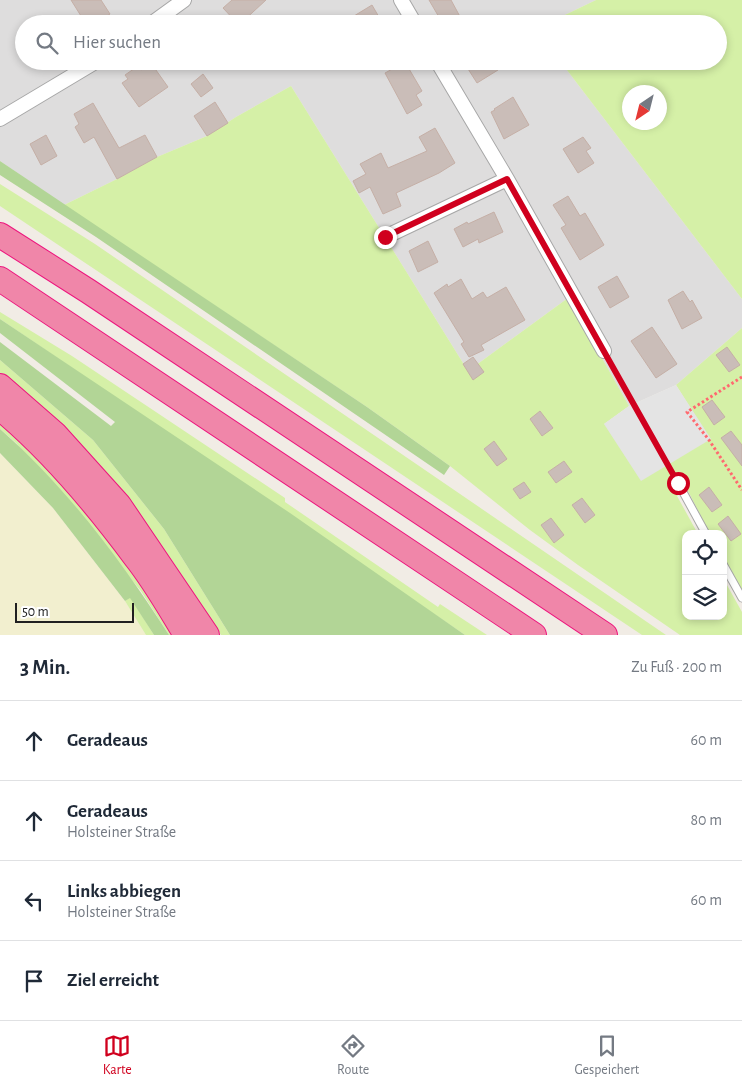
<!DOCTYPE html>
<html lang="de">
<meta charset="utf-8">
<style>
body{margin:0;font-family:"Alegreya Sans",sans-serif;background:#f6f6f7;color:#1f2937}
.controls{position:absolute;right:15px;bottom:15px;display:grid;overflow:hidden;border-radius:10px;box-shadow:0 2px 8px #0003}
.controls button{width:45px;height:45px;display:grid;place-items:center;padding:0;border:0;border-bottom:1px solid #e0e1e3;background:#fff;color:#1f2937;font:25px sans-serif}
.compass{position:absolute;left:622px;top:85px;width:45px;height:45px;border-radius:50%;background:#fff;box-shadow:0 2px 8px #0003;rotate:215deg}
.scale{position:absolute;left:15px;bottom:12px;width:119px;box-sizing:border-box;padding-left:5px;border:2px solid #202020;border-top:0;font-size:14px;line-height:18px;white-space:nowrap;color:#202020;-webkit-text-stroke:4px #fff;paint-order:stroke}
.stop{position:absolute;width:15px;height:15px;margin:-11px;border:4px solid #d0001e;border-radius:50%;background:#fff}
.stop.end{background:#d0001e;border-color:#fff;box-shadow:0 1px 5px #0008}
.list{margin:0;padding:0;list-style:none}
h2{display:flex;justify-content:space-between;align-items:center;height:65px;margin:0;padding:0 20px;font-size:21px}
h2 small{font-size:16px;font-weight:400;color:#747a83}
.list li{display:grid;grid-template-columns:32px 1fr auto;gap:15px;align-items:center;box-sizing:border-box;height:80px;padding:0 20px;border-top:1px solid #e0e1e3}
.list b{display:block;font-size:19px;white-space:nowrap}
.list p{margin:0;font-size:16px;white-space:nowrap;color:#747a83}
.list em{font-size:16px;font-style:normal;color:#747a83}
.icon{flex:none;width:28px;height:28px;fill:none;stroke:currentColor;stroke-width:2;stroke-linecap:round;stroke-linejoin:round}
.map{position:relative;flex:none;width:742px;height:635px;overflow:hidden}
.search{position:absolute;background:#fff;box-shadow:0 2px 8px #0003;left:15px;right:15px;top:15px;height:55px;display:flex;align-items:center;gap:12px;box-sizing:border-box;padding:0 18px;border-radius:28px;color:#747a83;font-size:19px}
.sheet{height:385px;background:#fff}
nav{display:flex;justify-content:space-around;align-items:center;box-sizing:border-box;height:70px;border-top:1px solid #e0e1e3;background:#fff;font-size:14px;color:#747a83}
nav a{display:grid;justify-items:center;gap:2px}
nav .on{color:#d0001e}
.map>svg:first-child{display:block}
.residential{fill:#dedddd}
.farmland{fill:#f2efcf}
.grass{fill:#d5f0a7;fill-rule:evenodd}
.forest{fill:#b2d596}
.parking{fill:#e4e4e4}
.building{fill:#cabdb8;stroke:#c5afa6}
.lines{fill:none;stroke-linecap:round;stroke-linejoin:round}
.lane-casing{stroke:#a7a7a7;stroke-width:9}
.street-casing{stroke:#a7a7a7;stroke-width:16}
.highway-casing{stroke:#ed157e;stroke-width:26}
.path{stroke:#ff696f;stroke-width:3;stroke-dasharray:2.5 2.5;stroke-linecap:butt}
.lane{stroke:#fff;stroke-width:7}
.street{stroke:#fff;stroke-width:14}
.highway{stroke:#f086a9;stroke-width:24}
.route{stroke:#d0001e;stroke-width:6}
</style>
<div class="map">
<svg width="742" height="635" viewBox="0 0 742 635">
<rect width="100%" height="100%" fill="#f1ece5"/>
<path class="residential" d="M 0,0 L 596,0 L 546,24 L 24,24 L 24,61 L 560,61 L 742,299 L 742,328 L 676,385 L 629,406 L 568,298 L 468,371 L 291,86 L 236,117 L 207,136 L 157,157 L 117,179 L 64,205 L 0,161 Z"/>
<path class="farmland" d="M 0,453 L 53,508 L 125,601 L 146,635 L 0,635 Z"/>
<path class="grass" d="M 596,0 L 742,0 L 742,299 L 560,61 L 718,61 L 718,24 L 546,24 ZM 630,92 L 660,92 L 660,122 L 630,122 Z
M 291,86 L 468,371 L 568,298 L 629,406 L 604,424 L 710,439 L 676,385 L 742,328 L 742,594 L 723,558 L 723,534 L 710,534 L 687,489 L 677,496 L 698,534 L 686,534 L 686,616 L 723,616 L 723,578 L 742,612 L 742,635 L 680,635 L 578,565 L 530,530 L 450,466 L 367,407 L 64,205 L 117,179 L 157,157 L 207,136 L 236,117 Z
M 0,184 L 95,244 L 666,635 L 642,635 L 0,206 Z
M 0,312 L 72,356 L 285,498 L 285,502 L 438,607 L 440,604 L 487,635 L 465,635 L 0,319 Z
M 0,360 L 93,440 L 164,529 L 230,635 L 221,635 L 171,559 L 138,514 L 23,392 L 0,373 Z
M 0,421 C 49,463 93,514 131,565 C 148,587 162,612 177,635 L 169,635 L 141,591 L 16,443 L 0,429 Z
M 130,597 L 154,635 L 146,635 L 125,601 Z"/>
<path class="forest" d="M 0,161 L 367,407 L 450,466 L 444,475 L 96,237 L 0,175 Z
M 0,319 L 290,513 L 465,635 L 230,635 L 164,529 L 93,440 L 0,360 L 0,342 L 111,426 L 115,422 L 0,333 Z
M 0,429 C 67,488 121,560 169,635 L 154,635 L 130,598 L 125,601 L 53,508 L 0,453 Z"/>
<path class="parking" d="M 676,385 L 711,439 L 641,481 L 604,424 L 629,406 Z"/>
<path class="building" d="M 71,0 L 101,0 L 110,14 L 95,24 L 86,24 Z
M 232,0 L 266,0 L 240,24 L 238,24 L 223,8 Z
M 429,0 L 451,0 L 464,24 L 443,24 Z
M 372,5 L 383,24 L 359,24 L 354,16 Z
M 463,61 L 492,61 L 498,70 L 477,83 Z
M 405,62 L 422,91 L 416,95 L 422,105 L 407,114 L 385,73 Z
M 151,63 L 168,87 L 139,107 L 122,83 L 128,79 L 125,75 L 138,66 L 141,70 Z
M 203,74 L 213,88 L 201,97 L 191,84 Z
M 513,97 L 529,125 L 504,139 L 491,112 L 495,110 L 494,109 Z
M 215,102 L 228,123 L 207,136 L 194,116 Z
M 93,103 L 119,148 L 145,135 L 157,157 L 117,179 L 94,137 L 84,143 L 75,127 L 79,124 L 74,114 Z
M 435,128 L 455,163 L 439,173 L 396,193 L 401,206 L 383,214 L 370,187 L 359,193 L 353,181 L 366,174 L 360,164 L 381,153 L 388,168 L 427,151 L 419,137 Z
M 46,135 L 57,156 L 41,165 L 30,144 Z
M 583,137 L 591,148 L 586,151 L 594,163 L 578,173 L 563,149 Z
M 568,196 L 580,216 L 585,213 L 604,245 L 580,260 L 561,228 L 566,225 L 553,205 Z
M 494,212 L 503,232 L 479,243 L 478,239 L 463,247 L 454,229 L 467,222 L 468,224 Z
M 428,241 L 438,262 L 418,272 L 409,251 Z
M 617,276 L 629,297 L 610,308 L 598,287 Z
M 461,279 L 472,299 L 483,292 L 487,298 L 506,287 L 525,320 L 481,345 L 484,350 L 469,357 L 461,344 L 464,342 L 434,293 L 447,284 L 448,287 Z
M 683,291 L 690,302 L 692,300 L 702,318 L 682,329 L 668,300 Z
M 652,327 L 677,364 L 656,378 L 631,341 Z
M 727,347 L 740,365 L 729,372 L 716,355 Z
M 473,357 L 484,372 L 473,380 L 463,364 Z
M 712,400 L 725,417 L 714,425 L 702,407 Z
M 540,411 L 553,428 L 542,436 L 530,419 Z
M 731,431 L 742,445 L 742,466 L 721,438 Z
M 494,441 L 507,459 L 497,466 L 484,449 Z
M 564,461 L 572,472 L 556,483 L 548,472 Z
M 524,482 L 531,492 L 520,499 L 513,489 Z
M 709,487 L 722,505 L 712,512 L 699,495 Z
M 582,498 L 595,515 L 585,523 L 572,505 Z
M 728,516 L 741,534 L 731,541 L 718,524 Z
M 551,518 L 564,535 L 554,543 L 541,525 Z"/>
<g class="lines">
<defs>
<path id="lane" d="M 678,483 L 706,534
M 723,564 L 742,598"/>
<path id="street" d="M 401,0 L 415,24
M 151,24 L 184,0
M 437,61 L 507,179 L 604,351
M 0,119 L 97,61
M 385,237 L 507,179"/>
<path id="highway" d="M 0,235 L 88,291 L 605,635
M 0,279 L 534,635
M 0,386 L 55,434 L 119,505 L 207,635
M 0,408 C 52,451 96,504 136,558 C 155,582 170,609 186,635"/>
</defs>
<use href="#lane" class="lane-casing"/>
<use href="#street" class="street-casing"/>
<use href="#highway" class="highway-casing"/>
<path class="path" d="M 610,362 L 674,474
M 742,377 L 687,412 L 709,440 L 742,490"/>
<use href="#lane" class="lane"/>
<use href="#street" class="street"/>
<use href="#highway" class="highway"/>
</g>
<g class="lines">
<path class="route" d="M 385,237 L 507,179 L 678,483"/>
</g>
</svg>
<div class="controls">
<button><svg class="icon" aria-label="locate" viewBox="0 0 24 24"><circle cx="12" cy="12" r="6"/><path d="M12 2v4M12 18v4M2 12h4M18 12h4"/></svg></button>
<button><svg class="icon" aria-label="layers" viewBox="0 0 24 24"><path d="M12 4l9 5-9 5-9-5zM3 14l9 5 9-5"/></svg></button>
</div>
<svg class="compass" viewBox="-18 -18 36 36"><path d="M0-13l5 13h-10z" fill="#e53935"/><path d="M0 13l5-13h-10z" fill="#747a83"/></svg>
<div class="scale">50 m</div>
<div class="stop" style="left:678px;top:483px"></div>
<div class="stop end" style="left:385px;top:237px"></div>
<div class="search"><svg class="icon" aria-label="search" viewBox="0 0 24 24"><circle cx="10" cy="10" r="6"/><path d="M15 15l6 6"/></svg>Hier suchen</div>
</div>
<section class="sheet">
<h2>3 Min.<small>Zu Fuß · 200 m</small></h2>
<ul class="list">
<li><svg class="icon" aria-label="ahead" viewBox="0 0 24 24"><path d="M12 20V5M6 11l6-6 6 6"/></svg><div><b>Geradeaus</b></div><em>60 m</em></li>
<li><svg class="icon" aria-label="ahead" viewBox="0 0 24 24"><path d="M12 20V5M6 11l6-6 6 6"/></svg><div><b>Geradeaus</b><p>Holsteiner Straße</p></div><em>80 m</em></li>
<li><svg class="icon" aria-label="left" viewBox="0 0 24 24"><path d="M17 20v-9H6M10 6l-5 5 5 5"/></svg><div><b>Links abbiegen</b><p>Holsteiner Straße</p></div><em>60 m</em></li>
<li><svg class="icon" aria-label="arrive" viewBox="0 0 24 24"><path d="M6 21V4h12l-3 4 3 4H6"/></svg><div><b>Ziel erreicht</b></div></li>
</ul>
</section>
<nav>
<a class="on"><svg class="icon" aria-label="map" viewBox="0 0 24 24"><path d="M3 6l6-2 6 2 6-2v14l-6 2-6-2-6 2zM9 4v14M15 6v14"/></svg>Karte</a>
<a><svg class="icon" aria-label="directions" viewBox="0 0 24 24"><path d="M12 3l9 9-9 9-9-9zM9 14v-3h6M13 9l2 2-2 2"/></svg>Route</a>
<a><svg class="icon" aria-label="saved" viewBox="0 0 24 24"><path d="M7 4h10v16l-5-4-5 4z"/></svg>Gespeichert</a>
</nav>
